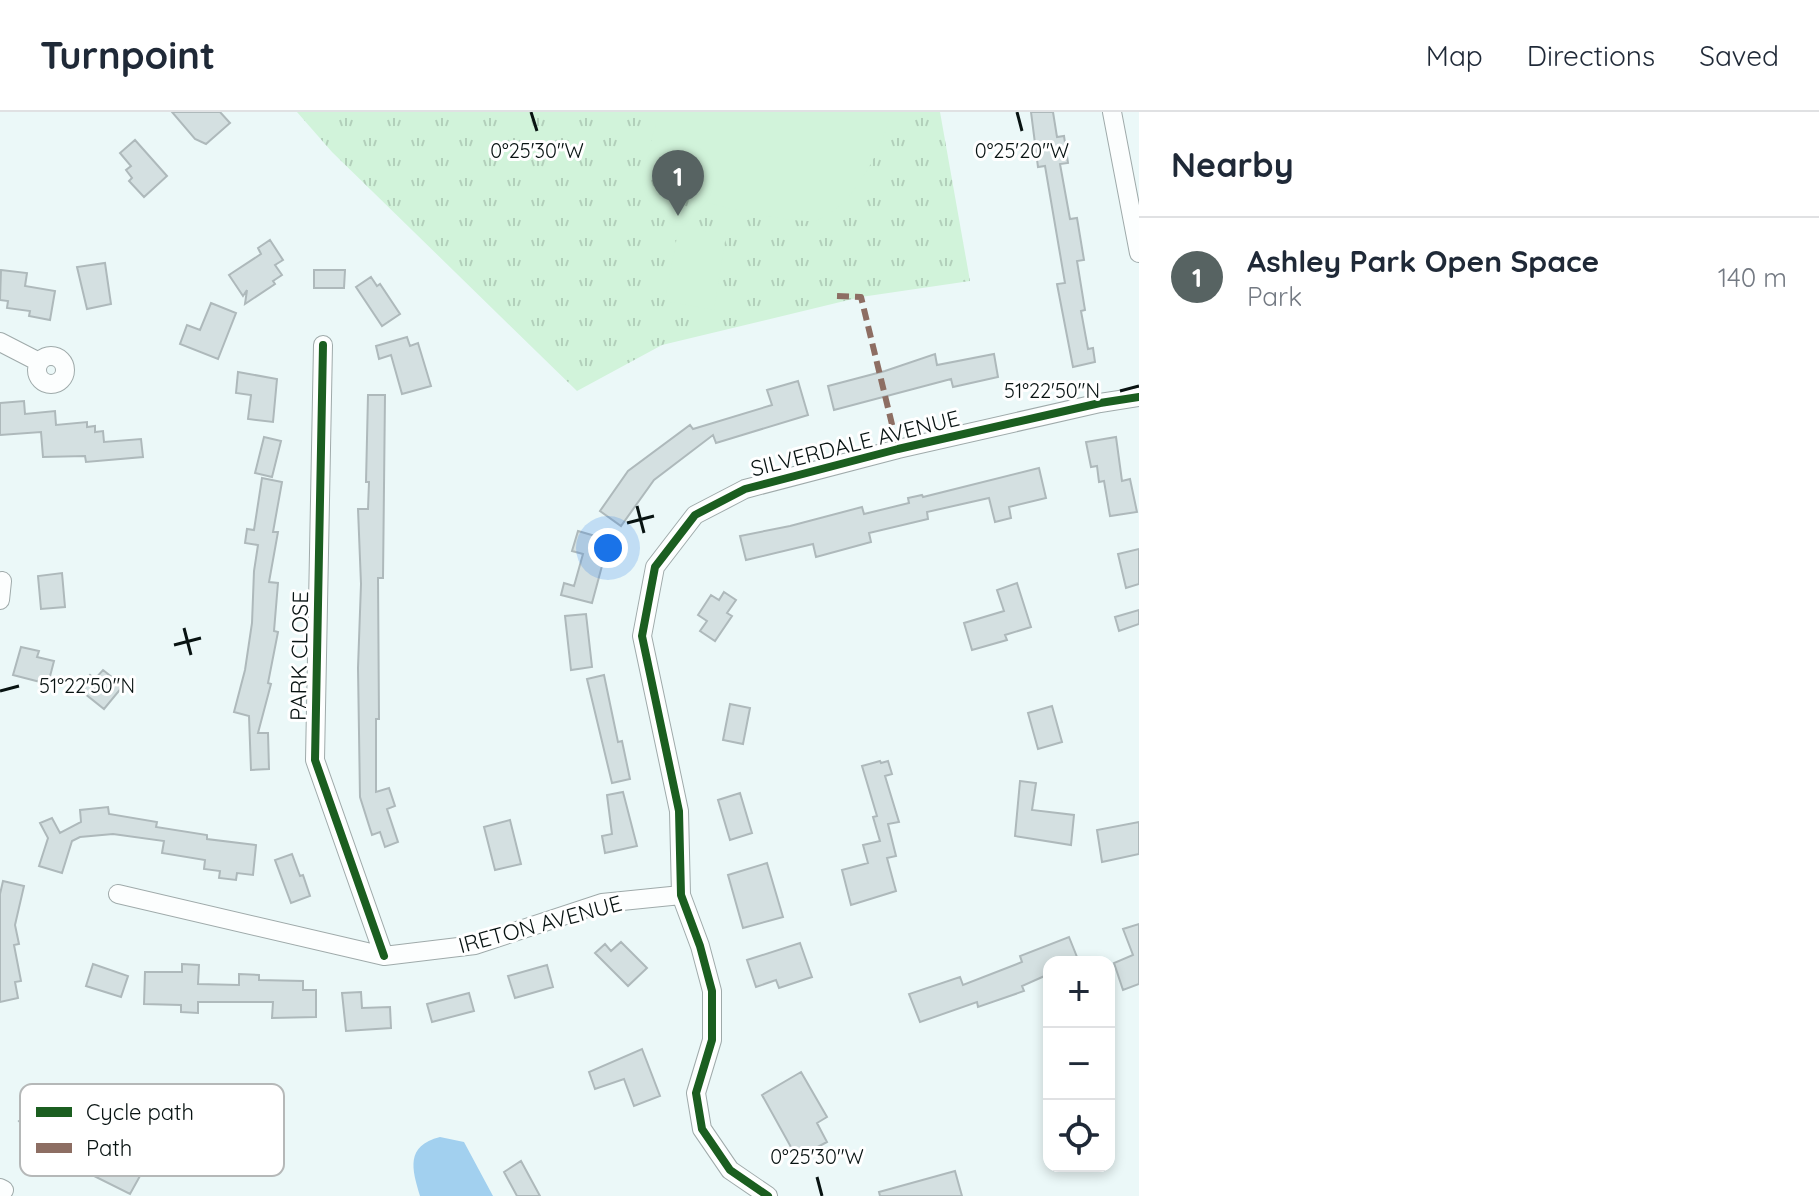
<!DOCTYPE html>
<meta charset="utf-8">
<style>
body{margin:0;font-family:Quicksand,sans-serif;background:#f6f6f7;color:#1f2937}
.controls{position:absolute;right:24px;bottom:24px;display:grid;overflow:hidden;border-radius:16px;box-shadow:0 4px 12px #0003}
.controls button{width:72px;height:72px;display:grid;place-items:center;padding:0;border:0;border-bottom:2px solid #e0e1e3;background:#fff;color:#1f2937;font:40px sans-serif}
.you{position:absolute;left:608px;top:436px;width:28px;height:28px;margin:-20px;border:6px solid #fff;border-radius:50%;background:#1a73e8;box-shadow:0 0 0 12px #1a73e833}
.badge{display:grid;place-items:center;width:52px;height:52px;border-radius:50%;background:#576362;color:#fff;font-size:26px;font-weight:700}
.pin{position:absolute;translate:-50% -66px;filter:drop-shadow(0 2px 4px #0008)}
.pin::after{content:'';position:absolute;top:42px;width:28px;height:24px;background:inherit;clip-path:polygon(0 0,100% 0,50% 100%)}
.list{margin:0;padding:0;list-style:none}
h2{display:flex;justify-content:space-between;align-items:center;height:104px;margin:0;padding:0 32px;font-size:34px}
h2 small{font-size:26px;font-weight:400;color:#747a83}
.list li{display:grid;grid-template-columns:52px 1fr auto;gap:24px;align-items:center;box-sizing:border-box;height:120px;padding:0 32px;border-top:2px solid #e0e1e3}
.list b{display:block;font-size:30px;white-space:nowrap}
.list p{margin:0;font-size:26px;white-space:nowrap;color:#747a83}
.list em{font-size:26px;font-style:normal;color:#747a83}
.icon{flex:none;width:44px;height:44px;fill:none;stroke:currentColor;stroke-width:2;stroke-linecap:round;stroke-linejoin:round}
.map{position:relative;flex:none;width:1139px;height:1084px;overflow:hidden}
header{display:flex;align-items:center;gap:48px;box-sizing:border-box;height:112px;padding:0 40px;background:#fff;border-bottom:2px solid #e0e1e3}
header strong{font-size:38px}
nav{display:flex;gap:44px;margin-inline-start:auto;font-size:28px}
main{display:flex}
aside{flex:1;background:#fff}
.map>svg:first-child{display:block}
.grass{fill:url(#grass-tufts)}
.garden{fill:#d1f3da}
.water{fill:#a2d0ef}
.building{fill:#d4e0e1;stroke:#aeb9bb;stroke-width:2}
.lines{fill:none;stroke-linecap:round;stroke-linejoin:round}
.street-casing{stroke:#9faaaa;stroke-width:20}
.street{stroke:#fcfefe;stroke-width:18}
.quiet{stroke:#8d6e63;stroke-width:6;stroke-dasharray:12 6;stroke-linecap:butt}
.cycleway-casing{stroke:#fff;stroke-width:13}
.cycleway{stroke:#1b5e20;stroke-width:8}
.ticks{fill:none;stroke:#081312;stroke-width:3}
.labels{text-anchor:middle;stroke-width:6;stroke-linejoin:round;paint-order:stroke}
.street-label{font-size:22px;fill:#081312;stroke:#fff}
.key{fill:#fff;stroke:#b5b8b8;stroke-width:2}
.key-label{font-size:22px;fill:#081312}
.ticks-label{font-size:20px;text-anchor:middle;fill:#081312;stroke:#fff;stroke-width:6;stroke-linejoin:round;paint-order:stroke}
</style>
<header>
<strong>Turnpoint</strong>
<nav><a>Map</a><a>Directions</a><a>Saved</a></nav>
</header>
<main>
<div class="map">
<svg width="1139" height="1084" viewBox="0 0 1139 1084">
<defs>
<pattern id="grass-tufts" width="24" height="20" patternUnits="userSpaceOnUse" patternTransform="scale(2)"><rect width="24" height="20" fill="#d1f3da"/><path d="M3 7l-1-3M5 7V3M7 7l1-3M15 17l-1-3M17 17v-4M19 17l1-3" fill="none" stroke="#b2cfba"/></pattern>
</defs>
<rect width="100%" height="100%" fill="#ebf8f8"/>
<path class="grass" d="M 297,0 L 940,0 L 970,169 L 861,185 L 662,233 L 577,279 L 332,40 Z"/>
<path class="garden" d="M 660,0 L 891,0 C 884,34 853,96 817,108 C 797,115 673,86 657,71 C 656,70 651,61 651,60 C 644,42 655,17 660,0 Z
M 679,114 L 726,123 L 714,198 L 665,189 Z"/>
<path class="water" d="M 440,1025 L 464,1030 L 493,1084 L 420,1084 C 412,1057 405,1034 440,1025 Z"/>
<path class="building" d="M 172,0 L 220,0 L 230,11 L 206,32 L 195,27 Z
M 1031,0 L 1053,0 L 1057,25 L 1064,24 L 1068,51 L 1060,52 L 1070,107 L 1077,106 L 1084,148 L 1077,149 L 1085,198 L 1081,199 L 1088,237 L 1093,236 L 1095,250 L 1073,255 L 1057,172 L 1065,171 L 1045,54 L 1038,55 Z
M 135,28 L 167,64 L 144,85 L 129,69 L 132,66 L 126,58 L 131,54 L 120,41 Z
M 270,128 L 283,148 L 275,153 L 282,163 L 273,169 L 275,172 L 245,192 L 247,178 L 243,184 L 229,163 L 261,142 L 258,136 Z
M 105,151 L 111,192 L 87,197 L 77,155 Z
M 1,158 L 27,161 L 25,174 L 55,179 L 50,208 L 29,204 L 30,199 L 7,196 L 8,189 L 0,188 Z
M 314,158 L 345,158 L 344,176 L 314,176 Z
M 371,165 L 377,174 L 380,172 L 400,202 L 382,214 L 356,175 Z
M 211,191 L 236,201 L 218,247 L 180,232 L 187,213 L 200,218 Z
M 407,225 L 410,234 L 418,231 L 431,274 L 402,282 L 391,243 L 379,247 L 376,234 Z
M 935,242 L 937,253 L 994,242 L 998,265 L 953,275 L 951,267 L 834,298 L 828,274 L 885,259 Z
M 238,260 L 277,267 L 273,310 L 248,307 L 251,283 L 236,281 Z
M 798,269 L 808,303 L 716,331 L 713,323 L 654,368 L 621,414 L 600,399 L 628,359 L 690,313 L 693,317 L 772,293 L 767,278 Z
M 368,283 L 385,283 L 383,466 L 378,466 L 379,607 L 376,607 L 376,680 L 389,676 L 395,694 L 387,697 L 398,730 L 385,735 L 380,720 L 372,723 L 360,685 L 358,556 L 361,472 L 358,397 L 368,397 L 369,370 L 366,370 Z
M 24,289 L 25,302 L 55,299 L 56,313 L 87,310 L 87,315 L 95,314 L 95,320 L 103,319 L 104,330 L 141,327 L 143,345 L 86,350 L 85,344 L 43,345 L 41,320 L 0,323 L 0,291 Z
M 264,325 L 281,329 L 272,365 L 255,361 Z
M 1116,325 L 1122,369 L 1130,367 L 1137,400 L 1110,404 L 1104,369 L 1099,370 L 1097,354 L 1091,355 L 1086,330 Z
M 1039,356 L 1046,386 L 1009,395 L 1011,406 L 995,410 L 989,386 L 927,400 L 928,407 L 869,421 L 871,430 L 816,445 L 813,432 L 746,448 L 740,424 L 790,414 L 862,395 L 864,402 L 909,391 L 908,386 L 922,383 L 923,385 Z
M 262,366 L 282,370 L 273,420 L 278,420 L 269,470 L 278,471 L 274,519 L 278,520 L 268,571 L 271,572 L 258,621 L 268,621 L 269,657 L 251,658 L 249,604 L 234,600 L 245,558 L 252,511 L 254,459 L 258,433 L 245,431 L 247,417 L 254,418 Z
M 578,419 L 609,428 L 592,491 L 561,483 L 564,471 L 574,474 L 583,442 L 572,439 Z
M 1139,437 L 1139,472 L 1126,476 L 1118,442 Z
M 62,461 L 65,495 L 41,497 L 38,464 Z
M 1017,471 L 1031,515 L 1005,523 L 1007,528 L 972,538 L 964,511 L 1004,499 L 997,478 Z
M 724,480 L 736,488 L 727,501 L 732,504 L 715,529 L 700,519 L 707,509 L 698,503 L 711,483 L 719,488 Z
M 1139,498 L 1139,512 L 1119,519 L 1115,505 Z
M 586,502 L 592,555 L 571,558 L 565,504 Z
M 21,535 L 39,539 L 37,545 L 54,549 L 48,572 L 13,563 Z
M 103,558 L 123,574 L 104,597 L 79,577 L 90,563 L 95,567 Z
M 604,563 L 618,630 L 622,629 L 630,667 L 612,671 L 587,567 Z
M 730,592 L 750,596 L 743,632 L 723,628 Z
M 1052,594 L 1062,630 L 1038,637 L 1028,601 Z
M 880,649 L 881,651 L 888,649 L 892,662 L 885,664 L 899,710 L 888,712 L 896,744 L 887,746 L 896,779 L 851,793 L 842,758 L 868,751 L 863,733 L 880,729 L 873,705 L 877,704 L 862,654 Z
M 1020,669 L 1036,671 L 1032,698 L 1074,703 L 1071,733 L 1015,724 Z
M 623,680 L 637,734 L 605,741 L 602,724 L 612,722 L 607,683 Z
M 740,681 L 752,721 L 730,728 L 718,688 Z
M 108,695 L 109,702 L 157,710 L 156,715 L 207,723 L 207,727 L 256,733 L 253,763 L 237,761 L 236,768 L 219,766 L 220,759 L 204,757 L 205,748 L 162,741 L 164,729 L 113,722 L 80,725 L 72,729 L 62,761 L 39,754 L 48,726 L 40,711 L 52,706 L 60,721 L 81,710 L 80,698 Z
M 510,708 L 521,752 L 495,758 L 484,715 Z
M 1139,710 L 1139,742 L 1102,750 L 1097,718 Z
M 292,742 L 300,764 L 303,763 L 310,784 L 291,791 L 275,748 Z
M 767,751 L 783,805 L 743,816 L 728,763 Z
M 3,769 L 24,774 L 15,813 L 19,832 L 14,833 L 21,869 L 15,870 L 18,886 L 0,890 L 0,782 Z
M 1139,812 L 1139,872 L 1123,878 L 1114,851 L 1133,843 L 1123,817 Z
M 1069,825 L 1079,850 L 1049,850 L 1049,862 L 1022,874 L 1024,879 L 978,895 L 977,890 L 920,910 L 909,882 L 960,865 L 963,873 L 1022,850 L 1020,844 Z
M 621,830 L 647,856 L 628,874 L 595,841 L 605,832 L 611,839 Z
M 800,831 L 812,865 L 779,876 L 776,868 L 756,875 L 747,848 Z
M 93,852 L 128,864 L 121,885 L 86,874 Z
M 182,852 L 199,853 L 198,872 L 239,873 L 239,862 L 259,863 L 259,868 L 303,869 L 303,878 L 316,878 L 316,905 L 272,906 L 273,890 L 198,890 L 198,901 L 181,900 L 181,893 L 144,892 L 145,860 L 182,860 Z
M 547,853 L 553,875 L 515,886 L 508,864 Z
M 361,880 L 362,896 L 390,895 L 391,916 L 346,919 L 342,881 Z
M 469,881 L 474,899 L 432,910 L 427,892 Z
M 642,937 L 660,984 L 634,994 L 624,967 L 595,977 L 589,960 Z
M 801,960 L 827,1005 L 817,1011 L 827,1030 L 797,1046 L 762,983 Z
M 35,997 L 54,1018 L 40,1031 L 19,1009 Z
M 84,1036 L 140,1064 L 130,1082 L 74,1054 Z
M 521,1049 L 540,1084 L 517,1084 L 504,1060 Z
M 955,1059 L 962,1084 L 880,1084 L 879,1080 Z"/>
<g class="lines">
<defs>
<path id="street" d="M 1112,0 L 1139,141
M 0,230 L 39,250
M 323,233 L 315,648 L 384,844
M37 258a14 14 0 1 1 28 0a14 14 0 1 1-28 0Z
M 0,488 L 2,469
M 118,782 L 384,844 L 475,833 L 602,791 L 681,783
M 0,1076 L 4,1078
M 768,1084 L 730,1058 L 702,1017 L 696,981 L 712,928 L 712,879 L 700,834 L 681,783 L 679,699 L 642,524 L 655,455 L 695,403 L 745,377 L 898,337 L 1100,291 L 1139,285"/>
</defs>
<use href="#street" class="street-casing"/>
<use href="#street" class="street"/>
<path class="quiet" d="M 837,184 L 861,185 L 898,337"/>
<defs>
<path id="cycleway" d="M 323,233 L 315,648 L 384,844
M 768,1084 L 730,1058 L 702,1017 L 696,981 L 712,928 L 712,879 L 700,834 L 681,783 L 679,699 L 642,524 L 655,455 L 695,403 L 745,377 L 898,337 L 1100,291 L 1139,285"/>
</defs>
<use href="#cycleway" class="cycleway-casing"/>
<use href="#cycleway" class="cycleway"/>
</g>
<path class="ticks" d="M 531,0 L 537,19M 1017,0 L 1022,19M 1120,279 L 1139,274M 637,394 L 644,421M 627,411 L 654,404M 184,516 L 191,543M 174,533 L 201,526M 0,579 L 19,574M 817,1065 L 822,1084"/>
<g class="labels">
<g class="street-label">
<text transform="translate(855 331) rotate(-14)" y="8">SILVERDALE AVENUE</text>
<text transform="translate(299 544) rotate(-89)" y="8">PARK CLOSE</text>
<text transform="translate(540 812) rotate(-15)" y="8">IRETON AVENUE</text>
</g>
</g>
<rect x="20" y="972" width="264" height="92" rx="12" class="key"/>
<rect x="36" y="995" width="36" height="10" fill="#1b5e20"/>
<rect x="36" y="1031" width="36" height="10" fill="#8d6e63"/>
<g class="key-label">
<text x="86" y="1008">Cycle path</text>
<text x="86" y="1044">Path</text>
</g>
<g class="ticks-label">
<text x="537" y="46">0°25'30"W</text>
<text x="1022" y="46">0°25'20"W</text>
<text x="1052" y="286">51°22'50"N</text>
<text x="87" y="581">51°22'50"N</text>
<text x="817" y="1052">0°25'30"W</text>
</g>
</svg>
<div class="controls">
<button>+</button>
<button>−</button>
<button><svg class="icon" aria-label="locate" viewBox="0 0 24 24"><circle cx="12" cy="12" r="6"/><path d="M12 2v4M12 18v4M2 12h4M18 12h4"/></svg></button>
</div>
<div class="you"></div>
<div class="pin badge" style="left:678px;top:104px">1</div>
</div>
<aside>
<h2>Nearby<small></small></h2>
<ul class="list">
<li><span class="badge">1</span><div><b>Ashley Park Open Space</b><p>Park</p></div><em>140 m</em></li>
</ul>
</aside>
</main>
